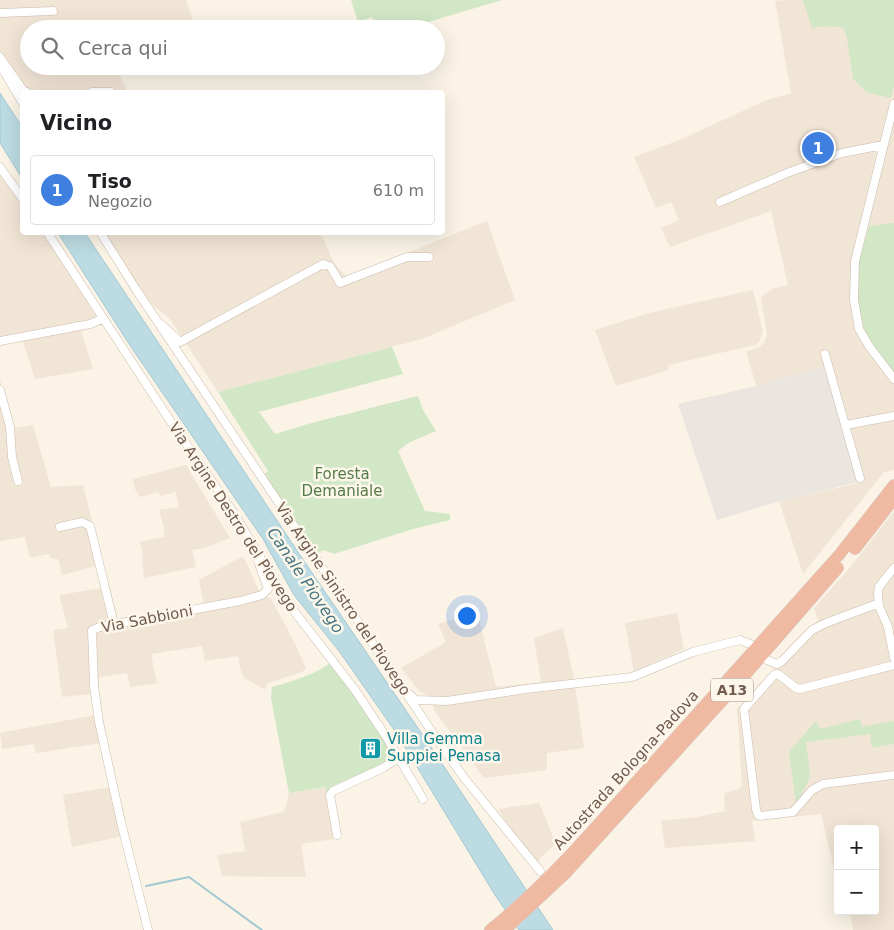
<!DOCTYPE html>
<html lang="it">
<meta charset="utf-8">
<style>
body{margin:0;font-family:"DejaVu Sans",sans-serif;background:#f6f6f6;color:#202124}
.controls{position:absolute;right:15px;bottom:15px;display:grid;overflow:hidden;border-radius:5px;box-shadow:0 5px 20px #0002}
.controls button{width:45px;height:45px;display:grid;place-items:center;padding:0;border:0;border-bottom:1px solid #e0e0e0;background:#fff;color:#202124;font:25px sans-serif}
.you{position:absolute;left:466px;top:615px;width:18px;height:18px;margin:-12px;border:4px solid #fff;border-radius:50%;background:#1a73e8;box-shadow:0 0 0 8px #1a73e833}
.badge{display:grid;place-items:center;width:32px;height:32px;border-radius:50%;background:#0f766e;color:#fff;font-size:16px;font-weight:700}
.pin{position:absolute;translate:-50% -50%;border:2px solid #fff;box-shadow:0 1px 5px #0006}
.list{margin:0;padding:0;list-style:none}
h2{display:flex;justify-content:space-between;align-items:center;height:65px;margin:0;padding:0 20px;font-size:21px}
h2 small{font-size:16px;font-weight:400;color:#757577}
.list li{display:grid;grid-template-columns:32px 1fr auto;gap:15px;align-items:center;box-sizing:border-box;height:70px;margin:0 10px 10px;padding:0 10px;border:1px solid #e0e0e0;border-radius:5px}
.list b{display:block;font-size:19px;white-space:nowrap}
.list p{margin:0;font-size:16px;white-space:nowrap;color:#757577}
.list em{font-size:16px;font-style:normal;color:#757577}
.icon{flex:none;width:28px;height:28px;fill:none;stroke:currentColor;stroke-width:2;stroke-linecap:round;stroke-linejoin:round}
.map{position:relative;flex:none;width:894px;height:930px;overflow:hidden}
.search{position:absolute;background:#fff;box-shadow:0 5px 20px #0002;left:20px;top:20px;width:425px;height:55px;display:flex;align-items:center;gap:12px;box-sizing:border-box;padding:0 18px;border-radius:28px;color:#757577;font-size:19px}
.panel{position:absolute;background:#fff;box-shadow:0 5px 20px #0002;left:20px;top:90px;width:425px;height:145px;border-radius:5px}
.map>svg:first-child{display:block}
.residential{fill:#f1e5d5}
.industrial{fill:#ebe5df}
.green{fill:#d1e7c5}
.water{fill:#bcdbe2;stroke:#a3c9d3}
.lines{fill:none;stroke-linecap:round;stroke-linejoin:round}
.stream{stroke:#a3c9d3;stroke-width:2}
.minor-casing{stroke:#cbbbad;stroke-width:9}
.highway-casing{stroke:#d7d1cd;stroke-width:12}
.minor{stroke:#fff;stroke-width:8}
.highway{stroke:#efb9a2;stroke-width:11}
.labels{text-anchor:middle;stroke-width:5;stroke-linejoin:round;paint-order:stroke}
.shield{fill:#fdf7eb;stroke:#9b8a7c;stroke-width:1}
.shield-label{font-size:14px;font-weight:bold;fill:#715b4d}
.park-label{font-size:15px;fill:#557b49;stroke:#fdf7eb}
.street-label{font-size:15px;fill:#715b4d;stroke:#fdf7eb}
.culture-label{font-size:15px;fill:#0d838f;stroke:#fdf7eb;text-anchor:start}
.water-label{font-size:16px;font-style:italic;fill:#487683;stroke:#fdf7eb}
</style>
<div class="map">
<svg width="894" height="930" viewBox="0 0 894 930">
<rect width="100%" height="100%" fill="#faf3e6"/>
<path class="residential" d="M 0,0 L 186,0 L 195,27 L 189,29 L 29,29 L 29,66 L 115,66 L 128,92 L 22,92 L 22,99 L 0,63 Z
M 787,0 L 894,0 L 894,470 L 884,472 L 803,574 L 779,501 L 860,483 L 826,366 L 756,386 L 746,351 L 758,348 L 764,343 L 767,336 L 761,297 L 772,289 L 788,285 L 771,211 L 670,247 L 661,228 L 679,220 L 671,202 L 656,208 L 634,157 L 677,141 L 767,100 L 791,93 L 775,1 Z
M 0,175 L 22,203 L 22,232 L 43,233 L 102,325 L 81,331 L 93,369 L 35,379 L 22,339 L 0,343 Z
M 487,221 L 515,300 L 422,339 L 218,392 L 170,319 L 143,297 L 103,233 L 317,233 L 323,238 L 334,263 L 347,277 Z
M 753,290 L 763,332 L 759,342 L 755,345 L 668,365 L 669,370 L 616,386 L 595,330 L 649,313 Z
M 0,380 L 14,428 L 33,425 L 51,487 L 83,485 L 99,548 L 102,569 L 96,566 L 62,575 L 58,559 L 52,559 L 49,554 L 30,558 L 25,537 L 0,541 Z
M 186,465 L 230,538 L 204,548 L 192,550 L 196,567 L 144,578 L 142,561 L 143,555 L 140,542 L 164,537 L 164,528 L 159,510 L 179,507 L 176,492 L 160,496 L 159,492 L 140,497 L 135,489 L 133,479 Z
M 894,511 L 894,930 L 853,930 L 850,911 L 875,911 L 875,829 L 838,829 L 838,885 L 821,814 L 752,821 L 755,841 L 665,848 L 661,821 L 697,817 L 725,811 L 724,799 L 725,793 L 739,789 L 742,785 L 737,709 L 818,620 L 814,608 L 848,570 Z
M 243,556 L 262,597 L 270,597 L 292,638 L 306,668 L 302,672 L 268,683 L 266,688 L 264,689 L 244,678 L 240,667 L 238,656 L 205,661 L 202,646 L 151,654 L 157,683 L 130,687 L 127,673 L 99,677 L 99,693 L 62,697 L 53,630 L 68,628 L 59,595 L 102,588 L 109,584 L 118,618 L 204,605 L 199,580 Z
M 477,612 L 496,687 L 541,682 L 534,638 L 563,628 L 574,679 L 584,746 L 583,748 L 547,753 L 547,770 L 484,778 L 440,718 L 434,710 L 431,697 L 419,691 L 401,668 L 446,642 L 438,624 Z
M 677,613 L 684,649 L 634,672 L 625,623 Z
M 95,715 L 101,743 L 36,753 L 34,744 L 2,749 L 0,733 Z
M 111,787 L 123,836 L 72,847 L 63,795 Z
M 327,787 L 334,795 L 340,838 L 301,844 L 306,877 L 222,876 L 217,855 L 245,851 L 240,822 L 284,812 L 289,793 Z
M 539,803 L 556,844 L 541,857 L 537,865 L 521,845 L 498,809 Z"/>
<path class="industrial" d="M 826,366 L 859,482 L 780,501 L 717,520 L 678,404 L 756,386 Z"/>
<path class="green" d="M 351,0 L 502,0 L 408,28 L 405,20 L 377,29 L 372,17 L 358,22 Z
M 803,0 L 894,0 L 894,85 L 891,98 L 868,93 L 853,79 L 847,39 L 844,28 L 828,26 L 812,28 Z
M 894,223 L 894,373 C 866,339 850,313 858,267 C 860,254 866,240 869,226 Z
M 392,347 L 403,374 L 259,412 L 275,434 L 315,422 L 418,396 L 423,410 L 436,431 L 408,443 L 398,451 L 425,511 L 450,514 L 450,520 L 413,529 L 334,554 L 323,550 L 317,555 L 261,477 L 268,471 L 218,392 Z
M 331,662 L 355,695 L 392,753 L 391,759 C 370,773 346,778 326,793 L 326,787 L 289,793 L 271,698 L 272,687 C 287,683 320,673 331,662 Z
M 860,719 L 862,727 L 894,721 L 894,744 L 872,748 L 870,734 L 806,742 L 810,776 L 808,782 L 796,804 L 789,752 L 816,721 L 820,729 Z"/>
<path class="water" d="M 0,93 L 22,127 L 22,178 L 0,143 Z
M 58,233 L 85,233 L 310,570 L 435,753 L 553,930 L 519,930 L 495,895 L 397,734 L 339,651 L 294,595 L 263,539 L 131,347 Z"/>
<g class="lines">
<path class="stream" d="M 146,886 L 189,877 L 262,930"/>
<defs>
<path id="minor" d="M 0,13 L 53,11
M 0,57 L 23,90 L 27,92
M 0,65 L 22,102
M 92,92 L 111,92
M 894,104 L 855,261 L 854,300 L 859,329 L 869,346 L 894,379
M 0,167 L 22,198
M 720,202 L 787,173 L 842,153 L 883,145
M 47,232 L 167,416 L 235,515 L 287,602 L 355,690 L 387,738 L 423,799
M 100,232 L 135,288 L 438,741 L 465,779 L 540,871
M 162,325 L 180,342 L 323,264 L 330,266 L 340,283 L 407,257 L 429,257
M 0,341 L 90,324 L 102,319
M 825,354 L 860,478
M 0,390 L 10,427 L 12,457 L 18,481
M 846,425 L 894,416
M 60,527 L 82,522 L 90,526 L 114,624
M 894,568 L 885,579 L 879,587 L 878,594 L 879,606 L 888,627 L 894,658
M 767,660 L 777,664 L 782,661 L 812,630 L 826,623 L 874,605 L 879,606
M 894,665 L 800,689 L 796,688 L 778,674 L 774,675 L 744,709 L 756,809 L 758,815 L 760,816 L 793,812 L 812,790 L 823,784 L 894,775
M 409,694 L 416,700 L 447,701 L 526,689 L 632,677 L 693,652 L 740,640 L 750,644
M 337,835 L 330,795 L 333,791 L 383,768 L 398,758
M 148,930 L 121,822 L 99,722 L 94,686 L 92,630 L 100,627 L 240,601 L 262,595 L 268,589 L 258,561"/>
<path id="highway" d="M 855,549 L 894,499
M 490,930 C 527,900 561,866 593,830 L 839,555 L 894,485
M 505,930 L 566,873 L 733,689 L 838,568"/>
</defs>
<use href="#minor" class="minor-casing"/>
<use href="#highway" class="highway-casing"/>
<use href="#minor" class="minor"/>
<use href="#highway" class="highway"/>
</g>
<defs>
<symbol id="building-square" viewBox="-11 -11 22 22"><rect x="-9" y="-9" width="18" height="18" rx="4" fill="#0f9aa8" stroke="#fdf7eb"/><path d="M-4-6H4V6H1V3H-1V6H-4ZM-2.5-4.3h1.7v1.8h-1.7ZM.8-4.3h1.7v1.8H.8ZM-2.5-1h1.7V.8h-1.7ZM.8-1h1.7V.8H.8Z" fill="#fff"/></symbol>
</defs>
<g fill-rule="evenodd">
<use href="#building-square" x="358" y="736" width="25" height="25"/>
</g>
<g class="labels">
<rect class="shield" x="711" y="678.5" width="42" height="23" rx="4"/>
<g class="shield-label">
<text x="732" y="695">A13</text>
</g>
<g class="park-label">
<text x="342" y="479">Foresta<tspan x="342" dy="17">Demaniale</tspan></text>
</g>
<g class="street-label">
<text transform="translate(233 517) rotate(57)" y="5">Via Argine Destro del Piovego</text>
<text transform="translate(343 599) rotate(56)" y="5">Via Argine Sinistro del Piovego</text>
<text transform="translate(147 619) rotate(-11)" y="5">Via Sabbioni</text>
<text transform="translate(626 770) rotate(-48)" y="5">Autostrada Bologna-Padova</text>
</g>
<g class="culture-label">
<text x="387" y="744">Villa Gemma<tspan x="387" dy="17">Suppiei Penasa</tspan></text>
</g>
<g class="water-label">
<text transform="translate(306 580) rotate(56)" y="6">Canale Piovego</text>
</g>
</g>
</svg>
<div class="controls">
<button>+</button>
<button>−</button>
</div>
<div class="you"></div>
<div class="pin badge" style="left:818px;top:148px;background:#3f7fe0">1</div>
<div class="search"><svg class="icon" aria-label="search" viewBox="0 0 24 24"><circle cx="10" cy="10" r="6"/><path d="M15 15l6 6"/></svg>Cerca qui</div>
<section class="panel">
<h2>Vicino<small></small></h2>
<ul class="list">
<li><span class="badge" style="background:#3f7fe0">1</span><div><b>Tiso</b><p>Negozio</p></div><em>610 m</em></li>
</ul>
</section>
</div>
